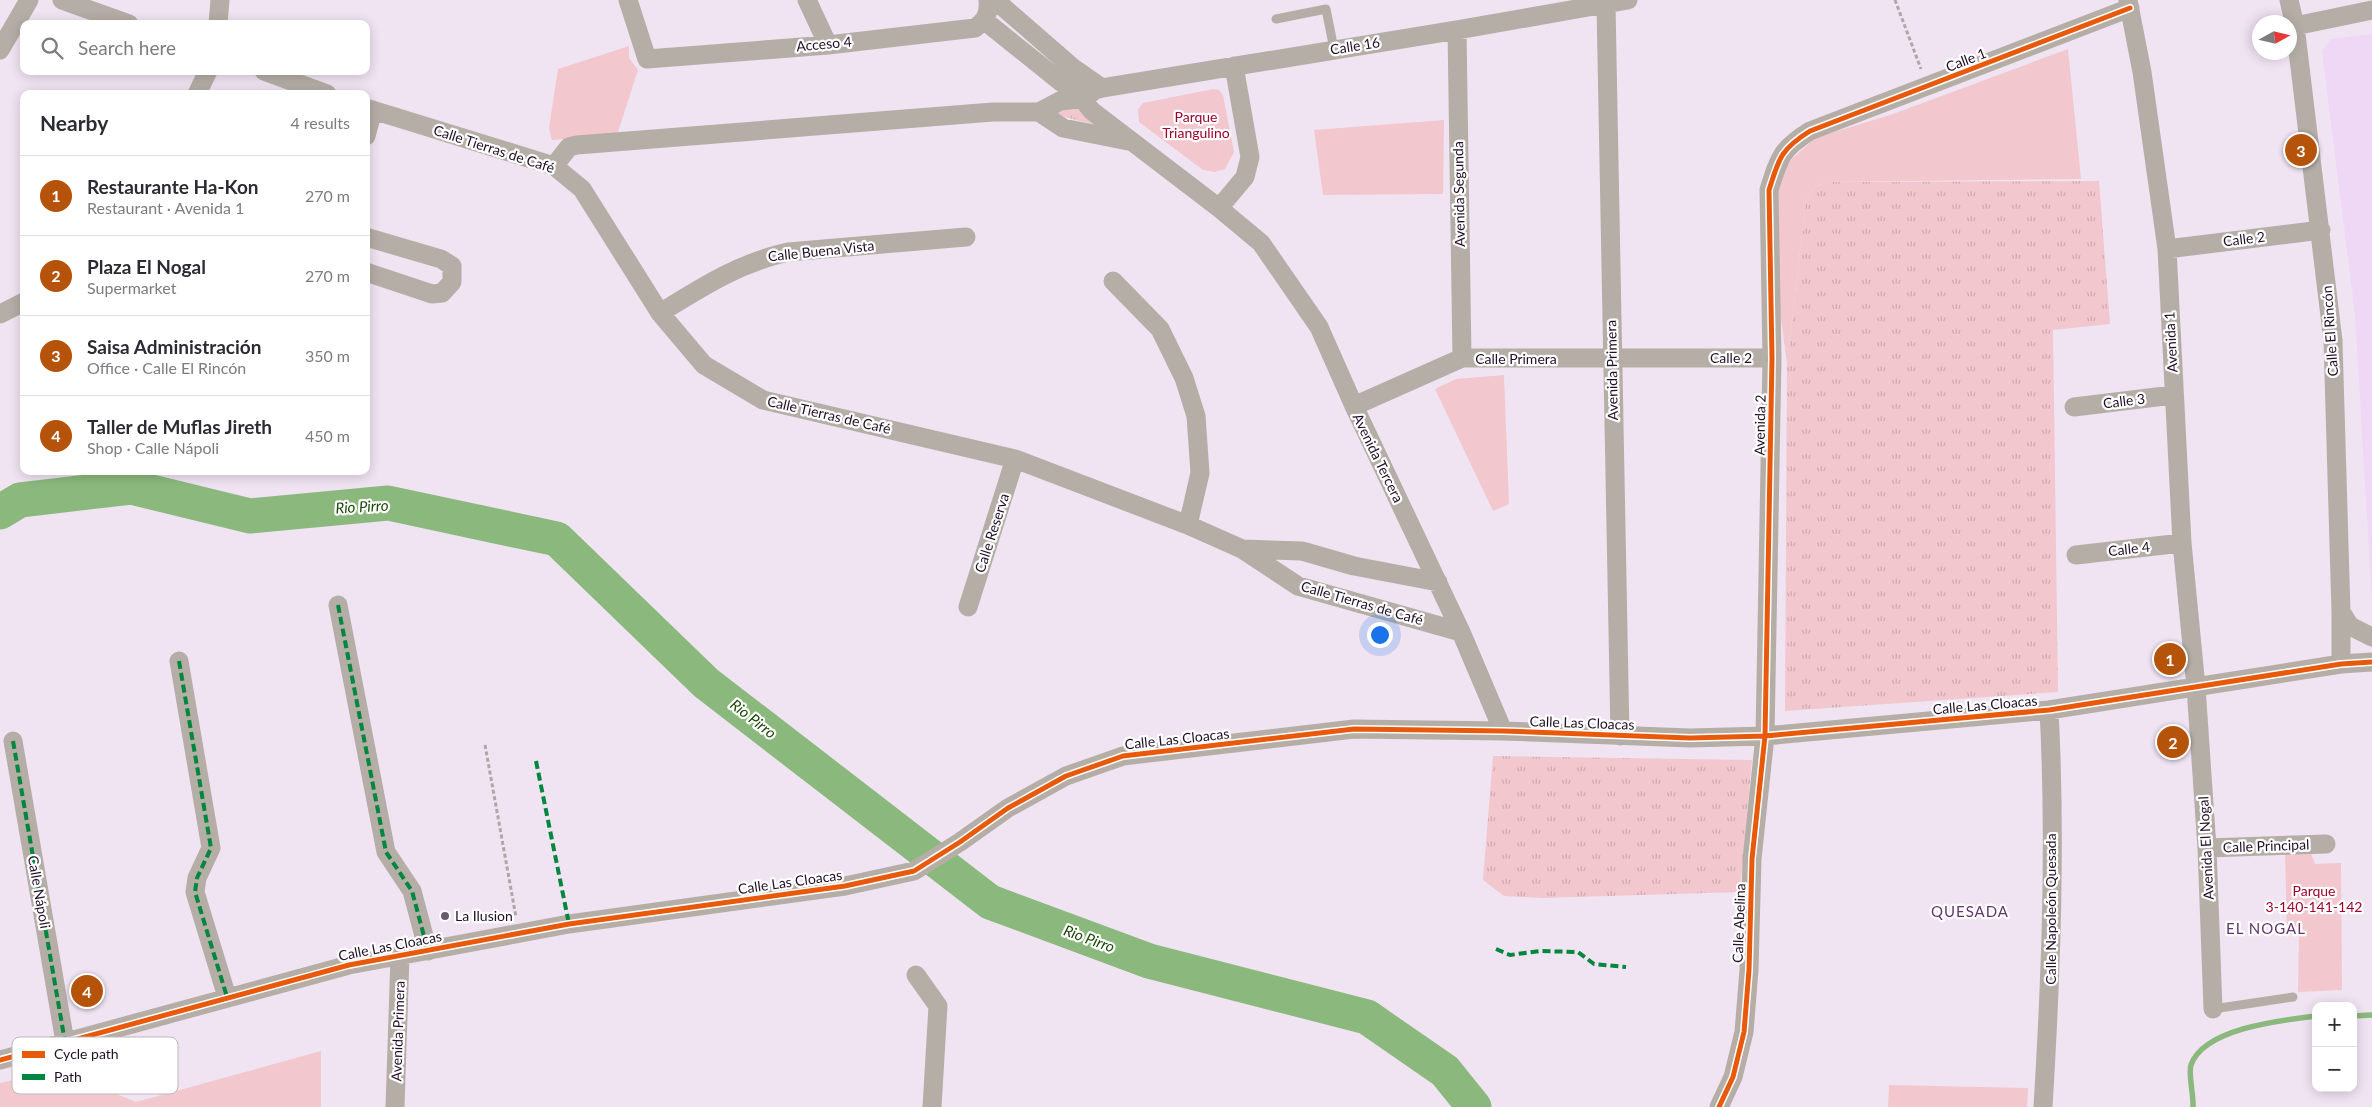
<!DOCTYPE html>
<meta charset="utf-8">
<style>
body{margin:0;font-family:Lato,sans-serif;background:#f2f2f3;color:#2b2b33}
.controls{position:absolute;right:15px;bottom:15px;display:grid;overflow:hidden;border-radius:10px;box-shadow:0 2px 12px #0003}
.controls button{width:45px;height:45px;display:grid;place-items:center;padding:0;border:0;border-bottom:1px solid #e1e1e2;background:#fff;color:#2b2b33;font:25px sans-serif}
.compass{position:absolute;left:2252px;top:15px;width:45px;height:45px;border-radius:50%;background:#fff;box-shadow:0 2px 12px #0003;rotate:82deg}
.you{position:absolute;left:1379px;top:634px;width:18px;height:18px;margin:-12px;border:4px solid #fff;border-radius:50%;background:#1a73e8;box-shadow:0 0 0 8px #1a73e833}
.badge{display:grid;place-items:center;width:32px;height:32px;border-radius:50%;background:#b45309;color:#fff;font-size:16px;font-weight:700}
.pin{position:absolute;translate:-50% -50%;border:2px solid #fff;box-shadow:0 1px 5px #0006}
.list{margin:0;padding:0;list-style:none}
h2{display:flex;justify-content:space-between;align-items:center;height:65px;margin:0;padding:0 20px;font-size:21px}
h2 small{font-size:16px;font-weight:400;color:#7c7c81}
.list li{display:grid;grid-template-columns:32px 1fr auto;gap:15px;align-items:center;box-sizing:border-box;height:80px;padding:0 20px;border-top:1px solid #e1e1e2}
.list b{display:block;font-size:19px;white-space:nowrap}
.list p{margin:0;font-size:16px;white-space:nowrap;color:#7c7c81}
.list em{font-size:16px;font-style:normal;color:#7c7c81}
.icon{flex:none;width:28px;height:28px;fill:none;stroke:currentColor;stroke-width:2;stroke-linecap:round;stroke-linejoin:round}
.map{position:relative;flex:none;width:2372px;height:1107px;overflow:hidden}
.search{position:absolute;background:#fff;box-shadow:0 2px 12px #0003;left:20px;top:20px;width:350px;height:55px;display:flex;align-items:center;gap:12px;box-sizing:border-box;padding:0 18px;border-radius:10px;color:#7c7c81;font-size:19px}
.panel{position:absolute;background:#fff;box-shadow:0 2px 12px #0003;left:20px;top:90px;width:350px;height:385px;border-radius:10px}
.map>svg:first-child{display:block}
.built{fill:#efd7f6}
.grass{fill:url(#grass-tufts)}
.park{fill:#f3c7ce}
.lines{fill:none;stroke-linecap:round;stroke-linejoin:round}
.stream{stroke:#8bb97d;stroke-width:5.5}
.river{stroke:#8bb97d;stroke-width:35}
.path{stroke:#afa7a7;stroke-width:3;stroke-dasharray:4 2.5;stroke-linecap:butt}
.service{stroke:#b5aea7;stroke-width:9}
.minor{stroke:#b5aea7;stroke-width:19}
.quiet{stroke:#00873e;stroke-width:4;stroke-dasharray:8 4;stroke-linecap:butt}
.cycleway-casing{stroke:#fff;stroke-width:8}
.cycleway{stroke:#e8590c;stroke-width:5}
.poi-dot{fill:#6a5a6e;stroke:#fff;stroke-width:2}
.labels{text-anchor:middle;stroke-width:4.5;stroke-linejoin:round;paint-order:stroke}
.street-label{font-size:14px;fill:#220f27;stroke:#fff}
.park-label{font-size:14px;fill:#9d042a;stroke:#fff}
.poi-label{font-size:14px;fill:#220f27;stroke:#fff;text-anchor:start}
.water-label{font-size:15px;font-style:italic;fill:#1b4908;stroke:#fff}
.neighbourhood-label{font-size:15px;letter-spacing:1px;fill:#63366f;stroke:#fff}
.key{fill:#fff;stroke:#bdb7be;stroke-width:1}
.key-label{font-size:14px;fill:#220f27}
</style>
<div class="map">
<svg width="2372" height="1107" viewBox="0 0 2372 1107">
<defs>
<pattern id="grass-tufts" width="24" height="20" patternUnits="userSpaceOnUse" patternTransform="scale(1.25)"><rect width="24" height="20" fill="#f3c7ce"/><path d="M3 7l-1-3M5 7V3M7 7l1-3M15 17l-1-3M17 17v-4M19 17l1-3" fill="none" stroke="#d0aab1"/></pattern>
</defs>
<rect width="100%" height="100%" fill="#f0e4f3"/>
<path class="built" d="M 2372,34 L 2372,601 L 2355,314 L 2322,51 L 2331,39 Z"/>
<path class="grass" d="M 1076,107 L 1094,125 L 1051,113 Z
M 2099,181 L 2110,324 L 2053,330 L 2058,692 L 1785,711 L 1787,364 L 1806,200 L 1814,187 L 1828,182 Z
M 1493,756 L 1752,760 L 1740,892 L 1543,898 L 1504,896 L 1483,880 Z"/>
<path class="park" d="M 629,46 L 629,58 L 638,70 L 617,135 L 552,140 L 549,128 L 558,69 Z
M 2068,49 L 2081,179 L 1828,182 L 1814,187 L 1806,200 L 1787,364 L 1778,295 L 1777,193 L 1784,170 L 1793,158 L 1815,138 L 1893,114 Z
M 1213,89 L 1219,90 L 1223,95 L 1234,152 L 1225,169 L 1215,172 L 1203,170 L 1139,122 L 1138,109 L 1143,103 Z
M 1444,120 L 1443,194 L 1323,195 L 1314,130 Z
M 1504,375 L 1509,504 L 1493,511 L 1435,389 L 1456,379 Z
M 2285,851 L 2311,854 L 2315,864 L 2341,863 L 2342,990 L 2298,992 L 2299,934 L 2287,934 Z
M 321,1051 L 321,1107 L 0,1107 L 0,1083 L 82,1064 L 87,1082 L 136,1102 Z
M 1889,1085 L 2028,1088 L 2027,1107 L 1888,1107 Z"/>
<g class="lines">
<path class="stream" d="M 2353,1016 L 2372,1015
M 2193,1107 C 2194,1097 2188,1073 2191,1065 C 2204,1028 2283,1020 2316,1016"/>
<path class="river" d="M 0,512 L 20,500 L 131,487 L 250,516 L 388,503 L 557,539 L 706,683 L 990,902 L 1149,961 L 1367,1017 L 1445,1071 L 1474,1107"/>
<path class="path" d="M 1895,0 L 1921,69
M 485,745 L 516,917"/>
<path class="service" d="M 1276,19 L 1326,9 L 1334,49
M 2213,1009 L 2293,997"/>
<path class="minor" d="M 62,0 L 129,24
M 628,0 L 647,59 L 828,45 L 975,28 C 986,20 989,14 988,0
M 807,0 L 828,45
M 995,0 L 1072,67 L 1102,88
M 2128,0 L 2142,72 L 2167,249 L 2182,543 L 2196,687 L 2207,848 L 2213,1009
M 2289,0 L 2295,26 L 2333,341 L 2341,612 L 2341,664
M 1606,5 L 1620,736
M 985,21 L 1061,82 L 1085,98
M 218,24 L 220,0
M 2295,26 L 2372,10
M 1457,30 L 1462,358
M 0,50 L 29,0
M 264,71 L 327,94
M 197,94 L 208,71
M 1085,98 L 1087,105 L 1092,111 L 1219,208 L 1261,243 L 1319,327 L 1354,406 L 1461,632 L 1503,731
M 1085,98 L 1095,90 L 1102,88 L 1457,30 L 1628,0
M 366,108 L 554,166 L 582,189 L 660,313 L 704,365 L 763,400 L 1015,459 L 1188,525 L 1242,549 L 1298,586 L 1461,632
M 1039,112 L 1060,101 L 1085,98
M 366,136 L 373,110
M 554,166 L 569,147 L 577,145 L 993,112 L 1039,112 L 1063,128 L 1128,141
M 1219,208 L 1245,177 L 1250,157 L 1234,66
M 366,237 L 441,259 L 452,266 L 452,282 L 442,293 L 432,294 L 366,272
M 2167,249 L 2321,230
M 1113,281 L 1160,329 L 1184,378 L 1196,416 L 1200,473 L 1188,525
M 660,313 C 702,287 739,263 788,252 L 966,237
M 0,314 L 24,302
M 1354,406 L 1462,358 L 1772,358
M 2074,407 L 2173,395
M 1243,549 L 1302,551 L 1354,566 L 1438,582
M 2076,555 L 2182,543
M 338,605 L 386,852 L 412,891 L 428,951
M 968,607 L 1015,459
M 2341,612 L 2350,626 L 2372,637
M 179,661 L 211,848 L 197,878 L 195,892 L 227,997
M 13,741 L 65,1042
M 2207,848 L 2326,844
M 916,975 L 938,1006 L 932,1107
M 0,1060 L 349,965 L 569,924 L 845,886 L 914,871 L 960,842 L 1008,808 L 1066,776 L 1123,756 L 1354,729 L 1503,731 L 1690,738 L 1765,736 L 2049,710 L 2341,664 L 2372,662
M 395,1107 L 400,956
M 1719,1107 L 1733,1077 L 1744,1032 L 1749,970 L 1752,859 L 1765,736 L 1772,358 L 1769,190 C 1779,158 1781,149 1810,131 L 2130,8
M 2043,1107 C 2051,975 2056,842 2049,710"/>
<path class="quiet" d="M 338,605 L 386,852 L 412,891 L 428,951
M 179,661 L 211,848 L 197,878 L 195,892 L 227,997
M 13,741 L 65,1042
M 536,761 L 569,924
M 1496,949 L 1510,955 L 1540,951 L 1578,952 L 1594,964 L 1626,967"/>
<defs>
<path id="cycleway" d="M 0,1060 L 349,965 L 569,924 L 845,886 L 914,871 L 960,842 L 1008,808 L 1066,776 L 1123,756 L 1354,729 L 1503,731 L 1690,738 L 1765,736 L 2049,710 L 2341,664 L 2372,662
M 1719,1107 L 1733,1077 L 1744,1032 L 1749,970 L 1752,859 L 1765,736 L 1772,358 L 1769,190 C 1779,158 1781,149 1810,131 L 2130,8"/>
</defs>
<use href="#cycleway" class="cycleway-casing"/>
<use href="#cycleway" class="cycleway"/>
</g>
<circle class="poi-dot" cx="445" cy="916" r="5"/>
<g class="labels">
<g class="street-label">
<text transform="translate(824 44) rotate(-5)" y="5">Acceso 4</text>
<text transform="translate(1355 46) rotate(-9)" y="5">Calle 16</text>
<text transform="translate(1966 60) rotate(-21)" y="5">Calle 1</text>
<text transform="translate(494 149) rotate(18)" y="5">Calle Tierras de Café</text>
<text transform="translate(1459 194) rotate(-91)" y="5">Avenida Segunda</text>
<text transform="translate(2244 239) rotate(-7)" y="5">Calle 2</text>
<text transform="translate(821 251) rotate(-6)" y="5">Calle Buena Vista</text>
<text transform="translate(2330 331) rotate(-94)" y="5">Calle El Rincón</text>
<text transform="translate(2171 342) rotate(-93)" y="5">Avenida 1</text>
<text x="1731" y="363">Calle 2</text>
<text x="1516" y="364">Calle Primera</text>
<text transform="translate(1612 370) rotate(-91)" y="5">Avenida Primera</text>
<text transform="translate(2124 401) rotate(-7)" y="5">Calle 3</text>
<text transform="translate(829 415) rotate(13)" y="5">Calle Tierras de Café</text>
<text transform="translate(1760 425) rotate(-89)" y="5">Avenida 2</text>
<text transform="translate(1378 458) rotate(64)" y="5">Avenida Tercera</text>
<text transform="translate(992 533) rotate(-72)" y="5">Calle Reserva</text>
<text transform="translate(2129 549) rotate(-6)" y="5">Calle 4</text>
<text transform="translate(1362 603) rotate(16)" y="5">Calle Tierras de Café</text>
<text transform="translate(1985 705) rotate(-5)" y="5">Calle Las Cloacas</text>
<text transform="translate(1582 723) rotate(2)" y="5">Calle Las Cloacas</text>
<text transform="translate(1177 739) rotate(-6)" y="5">Calle Las Cloacas</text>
<text transform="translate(2266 846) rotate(-2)" y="5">Calle Principal</text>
<text transform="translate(2206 848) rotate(-93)" y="5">Avenida El Nogal</text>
<text transform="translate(790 882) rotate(-8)" y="5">Calle Las Cloacas</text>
<text transform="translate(39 892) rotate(80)" y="5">Calle Nápoli</text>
<text transform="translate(2051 909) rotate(-90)" y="5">Calle Napoleón Quesada</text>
<text transform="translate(1739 923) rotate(-88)" y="5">Calle Abelina</text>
<text transform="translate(390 946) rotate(-11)" y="5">Calle Las Cloacas</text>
<text transform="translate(398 1031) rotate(-88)" y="5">Avenida Primera</text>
</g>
<g class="park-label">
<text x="1196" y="122">Parque<tspan x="1196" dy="16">Triangulino</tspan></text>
<text x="2314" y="896">Parque<tspan x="2314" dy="16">3-140-141-142</tspan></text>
</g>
<g class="poi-label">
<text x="455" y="921">La Ilusion</text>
</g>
<g class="water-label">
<text transform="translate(362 507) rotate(-3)" y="5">Rio Pirro</text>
<text transform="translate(753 719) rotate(38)" y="5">Rio Pirro</text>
<text transform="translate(1089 939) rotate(20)" y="5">Rio Pirro</text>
</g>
<g class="neighbourhood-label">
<text x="1970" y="917">QUESADA</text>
<text x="2266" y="934">EL NOGAL</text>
</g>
</g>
<rect x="12" y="1037" width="166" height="57" rx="8" class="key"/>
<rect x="22" y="1051" width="23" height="7" fill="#e8590c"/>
<rect x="22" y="1074" width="23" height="6" fill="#00873e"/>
<g class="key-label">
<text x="54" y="1059">Cycle path</text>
<text x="54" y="1082">Path</text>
</g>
</svg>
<div class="controls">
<button>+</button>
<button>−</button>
</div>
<svg class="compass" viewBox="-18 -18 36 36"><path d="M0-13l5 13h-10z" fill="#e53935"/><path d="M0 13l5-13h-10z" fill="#7c7c81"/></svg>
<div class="you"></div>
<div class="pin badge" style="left:2170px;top:659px">1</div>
<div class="pin badge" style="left:2173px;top:742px">2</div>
<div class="pin badge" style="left:2301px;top:150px">3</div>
<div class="pin badge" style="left:87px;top:991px">4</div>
<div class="search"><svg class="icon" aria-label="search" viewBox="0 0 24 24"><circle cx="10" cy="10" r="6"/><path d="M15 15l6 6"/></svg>Search here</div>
<section class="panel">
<h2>Nearby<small>4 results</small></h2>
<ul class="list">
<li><span class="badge">1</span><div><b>Restaurante Ha-Kon</b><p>Restaurant · Avenida 1</p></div><em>270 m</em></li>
<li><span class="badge">2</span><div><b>Plaza El Nogal</b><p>Supermarket</p></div><em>270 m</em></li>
<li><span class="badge">3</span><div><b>Saisa Administración</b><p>Office · Calle El Rincón</p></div><em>350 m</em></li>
<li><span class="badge">4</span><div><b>Taller de Muflas Jireth</b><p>Shop · Calle Nápoli</p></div><em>450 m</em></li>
</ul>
</section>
</div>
